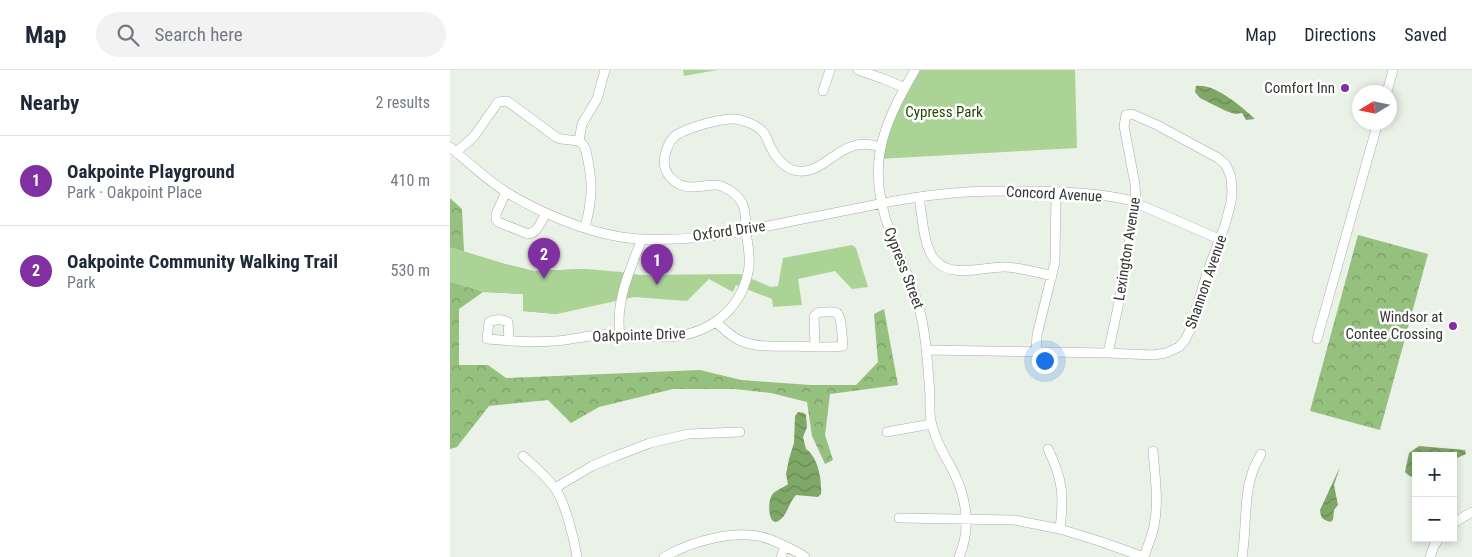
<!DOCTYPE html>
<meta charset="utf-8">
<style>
body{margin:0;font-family:"Roboto Condensed",sans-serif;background:#f2f2f3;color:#1f2937}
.controls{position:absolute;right:15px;bottom:15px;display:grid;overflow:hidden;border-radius:0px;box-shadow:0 2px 8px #0003}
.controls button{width:45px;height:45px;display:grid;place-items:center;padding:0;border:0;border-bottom:1px solid #e0e1e3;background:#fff;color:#1f2937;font:25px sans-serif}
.compass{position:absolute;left:902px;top:15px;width:45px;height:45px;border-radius:50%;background:#fff;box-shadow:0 2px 8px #0003;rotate:260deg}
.you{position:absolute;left:594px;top:290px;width:18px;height:18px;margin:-12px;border:4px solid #fff;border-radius:50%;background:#1a73e8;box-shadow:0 0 0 8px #1a73e833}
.badge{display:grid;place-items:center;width:32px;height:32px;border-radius:50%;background:#8030a0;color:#fff;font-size:16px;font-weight:700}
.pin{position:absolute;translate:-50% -41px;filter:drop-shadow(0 1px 2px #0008)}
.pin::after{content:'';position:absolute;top:26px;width:18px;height:15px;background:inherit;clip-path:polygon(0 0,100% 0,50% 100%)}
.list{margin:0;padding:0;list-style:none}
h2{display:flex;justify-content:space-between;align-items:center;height:65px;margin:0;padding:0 20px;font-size:21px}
h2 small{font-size:16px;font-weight:400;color:#747a83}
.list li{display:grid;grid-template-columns:32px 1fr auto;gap:15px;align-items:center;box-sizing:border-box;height:90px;padding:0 20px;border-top:1px solid #e0e1e3}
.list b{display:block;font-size:19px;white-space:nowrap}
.list p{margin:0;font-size:16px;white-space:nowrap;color:#747a83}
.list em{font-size:16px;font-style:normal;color:#747a83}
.icon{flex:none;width:28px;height:28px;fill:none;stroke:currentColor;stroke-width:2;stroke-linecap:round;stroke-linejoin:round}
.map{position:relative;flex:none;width:1022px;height:487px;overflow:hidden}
header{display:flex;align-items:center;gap:30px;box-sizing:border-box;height:70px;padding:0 25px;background:#fff;border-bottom:1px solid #e0e1e3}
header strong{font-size:24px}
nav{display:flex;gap:28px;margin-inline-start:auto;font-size:18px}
.search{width:350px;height:45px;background:#f2f2f3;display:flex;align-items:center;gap:12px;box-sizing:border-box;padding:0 18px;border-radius:28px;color:#747a83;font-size:19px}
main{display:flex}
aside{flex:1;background:#fff}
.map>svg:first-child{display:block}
.forest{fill:url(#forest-crowns)}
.green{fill:#acd396}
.water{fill:url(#water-waves)}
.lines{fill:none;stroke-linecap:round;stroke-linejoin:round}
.minor-casing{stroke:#a8aea4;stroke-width:10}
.minor{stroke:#fff;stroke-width:9}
.poi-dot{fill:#8030a0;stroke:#fff;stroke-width:2}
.labels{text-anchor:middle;stroke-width:5;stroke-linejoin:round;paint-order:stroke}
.poi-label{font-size:15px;fill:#333631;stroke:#fff;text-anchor:end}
.park-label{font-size:15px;fill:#224800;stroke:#fff}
.street-label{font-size:15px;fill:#333631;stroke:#fff}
</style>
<header>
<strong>Map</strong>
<div class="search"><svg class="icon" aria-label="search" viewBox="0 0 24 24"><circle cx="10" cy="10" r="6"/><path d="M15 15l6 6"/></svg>Search here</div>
<nav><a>Map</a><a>Directions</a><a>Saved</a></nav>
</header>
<main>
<aside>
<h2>Nearby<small>2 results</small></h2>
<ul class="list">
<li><span class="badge">1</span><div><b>Oakpointe Playground</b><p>Park · Oakpoint Place</p></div><em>410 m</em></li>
<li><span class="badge">2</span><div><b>Oakpointe Community Walking Trail</b><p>Park</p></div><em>530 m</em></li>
</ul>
</aside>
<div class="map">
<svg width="1022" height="487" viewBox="0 0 1022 487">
<defs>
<pattern id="forest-crowns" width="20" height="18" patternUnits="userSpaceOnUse" patternTransform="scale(1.25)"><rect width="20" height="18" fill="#96c07e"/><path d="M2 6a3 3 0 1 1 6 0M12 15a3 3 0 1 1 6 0" fill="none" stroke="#7b9d68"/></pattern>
<pattern id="water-waves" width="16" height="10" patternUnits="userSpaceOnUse" patternTransform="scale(1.25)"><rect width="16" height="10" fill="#7fa767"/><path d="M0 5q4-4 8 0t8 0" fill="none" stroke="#698955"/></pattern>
</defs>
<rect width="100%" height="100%" fill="#eaf1e7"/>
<path class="forest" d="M 0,128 L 12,139 L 14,182 L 55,194 L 84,201 L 137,199 L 107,244 L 73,241 L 73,224 L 33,222 L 9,239 L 9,295 L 38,295 L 56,308 L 250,300 L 291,310 L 360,315 L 406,315 L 428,292 L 424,244 L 434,239 L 448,315 L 380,324 L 375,365 L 383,390 L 375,394 L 362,366 L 357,332 L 321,323 L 284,319 L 223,319 L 149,337 L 121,353 L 98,330 L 39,336 L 7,377 L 0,379 Z
M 908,165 L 978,184 L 930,360 L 860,341 Z"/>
<path class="green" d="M 233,0 L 267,0 L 234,6 Z
M 467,0 L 625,0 L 627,78 L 428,89 L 432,68 Z
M 402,175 L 406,178 L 418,217 L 402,219 L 385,201 L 348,209 L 352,235 L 323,237 L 322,229 L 286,215 L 283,222 L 259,209 L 237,231 L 184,227 L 107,244 L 73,241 L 73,224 L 33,222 L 0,212 L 0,177 L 55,194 L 84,201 L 137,199 L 171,202 L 190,205 L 290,204 L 321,217 L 328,216 L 333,188 Z"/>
<path class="water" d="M 746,16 C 765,13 792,37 805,49 L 796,50 L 792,43 L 785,44 L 776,41 L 750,28 L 745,22 Z
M 348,342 L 354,343 L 356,345 L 357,357 L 353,367 L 356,379 C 368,387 372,410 371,424 L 368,427 L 346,425 C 339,432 338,443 331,449 C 318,461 317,432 322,425 C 325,420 333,418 338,414 L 336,404 L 339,389 L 344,373 L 345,346 Z
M 969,376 L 1015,380 L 1016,384 L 1003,390 L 1003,386 L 966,386 L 966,406 C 961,408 958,405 955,402 L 959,383 Z
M 890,397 L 884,415 L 888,435 L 884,440 L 883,450 L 880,452 C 872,449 871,448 870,440 Z"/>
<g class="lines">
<defs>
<path id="minor" d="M 408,0 L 434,9 L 455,18
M 465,0 C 431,58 415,98 441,164 C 451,191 465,218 471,246 C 477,272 478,299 480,325 C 480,335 479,346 482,355 C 486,373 496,387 504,403 C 517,429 521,460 509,487
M 373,21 L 380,0
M 937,22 L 943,0
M 0,77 C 18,92 36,109 56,122 C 89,142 133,161 171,167 C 233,176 297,160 358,148 C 406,139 454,127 503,123 C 530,120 558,121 586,121 C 617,122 648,123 679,130 L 769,169
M 6,82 L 19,71 L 25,65 L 48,32 L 57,31 L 106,67 L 111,69 L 129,71
M 56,122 L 46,144 L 46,149 L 48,152 L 78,164 C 88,163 91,151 96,143
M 469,127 C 472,144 473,170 481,184 C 496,212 532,196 556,197 C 572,198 587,202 602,206
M 135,157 C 143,127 143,112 136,81 L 134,76 L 129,71 L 132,54 L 147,29 L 155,0
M 266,252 C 274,259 281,267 291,271 C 308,278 327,276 345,276 C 361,277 377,278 393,276 C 392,269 392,247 387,243 C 384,241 378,242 375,242 C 369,242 367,242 364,247 L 365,277
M 170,265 C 165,231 180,200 192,169
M 867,269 L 928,52
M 59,271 L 58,252 C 52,249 45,249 39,252 L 37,269 L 63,271 C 77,272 91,272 105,271 C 119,270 132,267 146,265 C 167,264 189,267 210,267 C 254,268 292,243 299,197 C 300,186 298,174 296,163 C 295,154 297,142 292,133 C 288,125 275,115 265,115 C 257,115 250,117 242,117 C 225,117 211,103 215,85 C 217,77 220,68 228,64 C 241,57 268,49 283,49 C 292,49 307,55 313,62 C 317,66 318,72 320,76 C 324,85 333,97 343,100 C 376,109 388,63 430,77
M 477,280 L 658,283 L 703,285 L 716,283 L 729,277 L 735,270 L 740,260 L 757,203 L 775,155 L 781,132 L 782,122 L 781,107 L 776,95 L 768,88 L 707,55 L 682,44 L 676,45 L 674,56 L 685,114 L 686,133 L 668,237 L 658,283
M 586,281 L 587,265 L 605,192 L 606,122
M 437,362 L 481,354
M 598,379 C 613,410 614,425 610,459
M 73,386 C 84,396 95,405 104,417 C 115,431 124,468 127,487
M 105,418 L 142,396 L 166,386 L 200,373 L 238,364 L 290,362
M 449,448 L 564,450 L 610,459 L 649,471 L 694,487
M 1003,453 L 1022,442
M 214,487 C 242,471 287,458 319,469 C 330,473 341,479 351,484 L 355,487
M 331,487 L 335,476
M 694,487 C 697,477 702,467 704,456 C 709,432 705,406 703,381
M 792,487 C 797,458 793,425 804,398 C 806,393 809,388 811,384
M 980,487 L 984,476 L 989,468"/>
</defs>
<use href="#minor" class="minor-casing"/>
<use href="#minor" class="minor"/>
</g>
<g class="poi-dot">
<circle cx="895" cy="18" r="5"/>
<circle cx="1003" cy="256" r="5"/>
</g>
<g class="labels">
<g class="poi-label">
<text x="885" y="23">Comfort Inn</text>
<text x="993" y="252">Windsor at<tspan x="993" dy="17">Contee Crossing</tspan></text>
</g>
<g class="park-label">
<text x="494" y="47">Cypress Park</text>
</g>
<g class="street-label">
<text transform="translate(604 124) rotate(3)" y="5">Concord Avenue</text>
<text transform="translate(279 161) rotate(-8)" y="5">Oxford Drive</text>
<text transform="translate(677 179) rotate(-81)" y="5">Lexington Avenue</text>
<text transform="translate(454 198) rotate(69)" y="5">Cypress Street</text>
<text transform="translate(756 212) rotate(-71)" y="5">Shannon Avenue</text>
<text transform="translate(189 265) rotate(-2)" y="5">Oakpointe Drive</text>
</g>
</g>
</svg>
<div class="controls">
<button>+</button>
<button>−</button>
</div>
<svg class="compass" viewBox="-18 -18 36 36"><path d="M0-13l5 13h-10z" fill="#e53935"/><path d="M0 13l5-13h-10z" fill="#747a83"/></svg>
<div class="you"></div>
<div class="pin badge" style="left:207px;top:215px">1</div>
<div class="pin badge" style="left:94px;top:209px">2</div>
</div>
</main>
